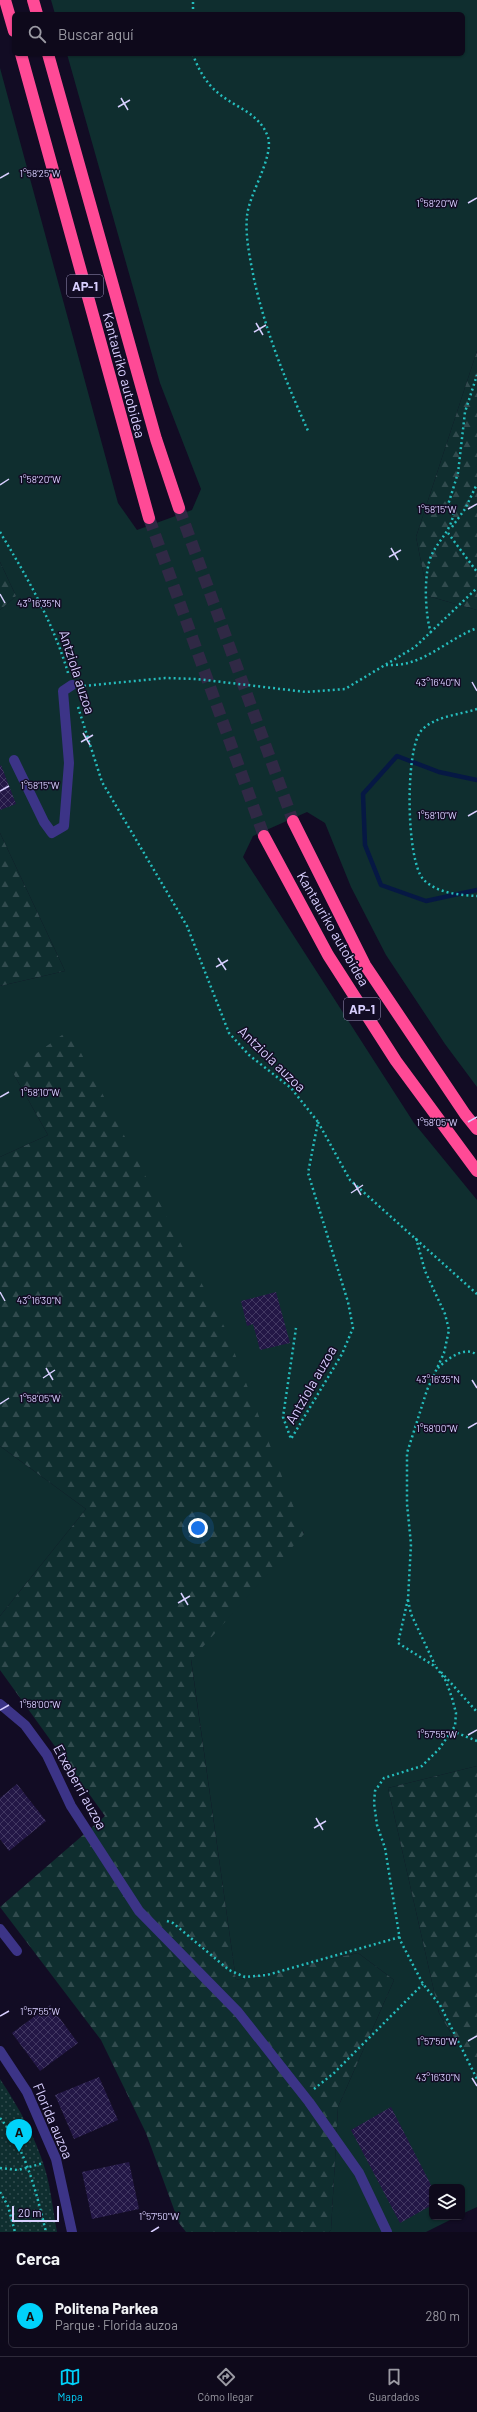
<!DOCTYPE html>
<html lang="es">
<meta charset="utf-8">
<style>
body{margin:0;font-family:Barlow,sans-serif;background:#1c1728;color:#f1f3f6}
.controls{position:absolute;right:12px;bottom:12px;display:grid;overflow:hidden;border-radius:6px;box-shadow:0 1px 3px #0004}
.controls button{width:36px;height:36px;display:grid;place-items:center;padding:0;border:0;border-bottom:1px solid #2e2a3a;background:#0e091b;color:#f1f3f6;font:20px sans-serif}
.scale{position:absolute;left:12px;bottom:10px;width:47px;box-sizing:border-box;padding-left:4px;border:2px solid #d8cfff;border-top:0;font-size:11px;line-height:14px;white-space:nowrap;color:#d8cfff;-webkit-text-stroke:3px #120c24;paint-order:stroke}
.you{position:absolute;left:198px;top:1528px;width:14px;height:14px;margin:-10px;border:3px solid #fff;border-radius:50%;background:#1a73e8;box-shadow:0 0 0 6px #1a73e833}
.badge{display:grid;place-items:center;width:26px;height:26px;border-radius:50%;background:#00d2fa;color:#111;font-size:13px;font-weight:700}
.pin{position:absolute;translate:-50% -33px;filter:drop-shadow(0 1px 2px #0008)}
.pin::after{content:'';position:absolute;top:21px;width:14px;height:12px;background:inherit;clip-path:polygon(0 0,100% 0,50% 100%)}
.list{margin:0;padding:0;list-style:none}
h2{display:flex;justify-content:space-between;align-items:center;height:52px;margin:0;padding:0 16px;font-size:17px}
h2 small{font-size:13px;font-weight:400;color:#9b9aa3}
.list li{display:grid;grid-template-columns:26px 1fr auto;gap:12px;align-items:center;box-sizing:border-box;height:64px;margin:0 8px 8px;padding:0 8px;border:1px solid #2e2a3a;border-radius:6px}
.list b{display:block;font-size:15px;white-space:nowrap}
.list p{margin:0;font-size:13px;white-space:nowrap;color:#9b9aa3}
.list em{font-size:13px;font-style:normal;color:#9b9aa3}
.icon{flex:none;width:22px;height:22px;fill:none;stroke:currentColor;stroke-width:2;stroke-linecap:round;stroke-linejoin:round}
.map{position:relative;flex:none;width:477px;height:2232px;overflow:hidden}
.search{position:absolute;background:#0e091b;box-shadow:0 1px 3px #0004;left:12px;right:12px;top:12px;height:44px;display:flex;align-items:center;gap:10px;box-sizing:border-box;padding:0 14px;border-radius:6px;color:#9b9aa3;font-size:15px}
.sheet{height:124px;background:#0e091b}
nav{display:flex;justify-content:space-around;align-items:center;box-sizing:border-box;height:56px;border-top:1px solid #2e2a3a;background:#0e091b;font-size:11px;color:#9b9aa3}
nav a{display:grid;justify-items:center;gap:2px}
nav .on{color:#00d2fa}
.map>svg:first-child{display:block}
.green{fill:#0f2e2f}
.forest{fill:url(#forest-firs)}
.park{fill:url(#park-dots)}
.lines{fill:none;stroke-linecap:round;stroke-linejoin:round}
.stream{stroke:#061844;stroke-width:4.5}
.building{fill:url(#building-cross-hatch)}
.highway-tunnel{stroke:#302945;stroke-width:12;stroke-dasharray:12 6;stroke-linecap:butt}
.path{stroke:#25bdbd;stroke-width:2.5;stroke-dasharray:2 3;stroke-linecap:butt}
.minor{stroke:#3c3487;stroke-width:10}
.highway{stroke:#ff4a96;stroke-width:12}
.ticks{fill:none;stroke:#d8cfff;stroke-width:1.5}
.labels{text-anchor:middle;stroke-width:3;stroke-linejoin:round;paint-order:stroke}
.shield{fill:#120c24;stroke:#9d94bd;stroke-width:1}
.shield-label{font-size:13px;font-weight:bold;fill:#d8cfff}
.street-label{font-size:14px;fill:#d8cfff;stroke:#120c24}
.ticks-label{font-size:10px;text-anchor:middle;fill:#d8cfff;stroke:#120c24;stroke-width:3;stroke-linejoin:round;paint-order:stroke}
</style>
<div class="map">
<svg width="477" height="2232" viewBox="0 0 477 2232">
<defs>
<pattern id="forest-firs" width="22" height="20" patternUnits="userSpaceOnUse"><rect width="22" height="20" fill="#0f2e2f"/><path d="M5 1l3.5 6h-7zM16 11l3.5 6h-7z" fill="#314b4e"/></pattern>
<pattern id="park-dots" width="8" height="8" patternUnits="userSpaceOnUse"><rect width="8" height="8" fill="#0f2e2f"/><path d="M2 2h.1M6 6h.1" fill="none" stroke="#314b4e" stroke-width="1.8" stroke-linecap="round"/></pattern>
<pattern id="building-cross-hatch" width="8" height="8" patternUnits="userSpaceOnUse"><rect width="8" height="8" fill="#231746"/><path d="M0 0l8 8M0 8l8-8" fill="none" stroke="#423862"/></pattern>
</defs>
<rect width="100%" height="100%" fill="#120c24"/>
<path class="green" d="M 51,0 L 477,0 L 477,351 L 416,537 L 428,596 L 477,610 L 477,1087 L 445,1044 L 386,955 L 351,887 L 325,823 L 307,812 L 253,836 L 243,857 L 414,1123 L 477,1200 L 477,1766 L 388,1788 L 439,2013 L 477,2077 L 477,2207 L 462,2214 L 462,2187 L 432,2187 L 432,2217 L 456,2217 L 426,2232 L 329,2232 L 331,2230 L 338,2107 L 394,1980 L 358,1953 L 236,1980 L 191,1659 L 304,1533 L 12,1071 L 48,1135 L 0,1157 L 0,986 L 65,971 L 0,833 L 0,610 L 16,596 L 0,562 L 0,68 L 118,503 L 137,530 L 192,510 L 201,489 L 160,383 L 67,54 L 463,54 L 463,14 L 55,14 Z
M 0,1446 L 86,1509 L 0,1616 Z"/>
<path class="forest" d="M 477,351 L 477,610 L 428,596 L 416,537 Z
M 0,562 L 16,596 L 0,610 Z
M 0,833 L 65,971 L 0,986 Z
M 69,1030 L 225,1328 L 304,1534 L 191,1660 L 236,1980 L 358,1953 L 394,1980 L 338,2107 L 331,2230 L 329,2232 L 186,2232 L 179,2223 L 146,2133 L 101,2040 L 0,1907 L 105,1816 L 0,1670 L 0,1616 L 86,1509 L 0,1446 L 0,1157 L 48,1135 L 12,1071 Z
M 477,1766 L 477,2077 L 439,2013 L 388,1788 Z"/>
<path class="park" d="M 0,2079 C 19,2108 35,2136 45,2169 C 51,2189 53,2211 57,2232 L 0,2232 Z"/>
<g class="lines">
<path class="stream" d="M 477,780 L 439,772 L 397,756 L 363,794 L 365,845 L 381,885 L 426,901 L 477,890"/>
</g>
<path class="building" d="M 1,765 L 16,804 L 0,810 L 0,766 Z
M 276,1292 L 290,1343 L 260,1350 L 253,1324 L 247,1326 L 241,1301 Z
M 17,1784 L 46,1821 L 9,1851 L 0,1839 L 0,1798 Z
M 50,2005 L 78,2043 L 40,2071 L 12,2033 Z
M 99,2077 L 118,2120 L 74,2139 L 55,2095 Z
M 391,2107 L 432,2187 L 432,2205 L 400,2223 L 351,2130 Z
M 129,2162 L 139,2209 L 92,2219 L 82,2172 Z"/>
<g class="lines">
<path class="highway-tunnel" d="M 179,508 L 293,821
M 149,518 L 264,836"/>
<path class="path" d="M 193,14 L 193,0
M 193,54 C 197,67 206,83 217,92 C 235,108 259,112 268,137 C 274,157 249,194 247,216 C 245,237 250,258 254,279 C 266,333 286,382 309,433
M 452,527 L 465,509 L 477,484
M 0,532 C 27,577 53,622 68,673
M 448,533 L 477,572
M 431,633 C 425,615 423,572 432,554 C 441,537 451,531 454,511 L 448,505 L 458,473 L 465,412 L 477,375
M 386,665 C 393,665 401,665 408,663 C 433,656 453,637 477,628
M 84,686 L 165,678 L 197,679 L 306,692 L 345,689 L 415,647 L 477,588
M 78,707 L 102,782 L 187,926 L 229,1033 L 249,1055 L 291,1088 L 318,1122 L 308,1173 L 348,1302 L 353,1328 L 342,1354 L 291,1439 L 283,1417 L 296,1328
M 477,709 C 459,715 434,716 421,731 C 405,750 406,859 423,879 C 436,893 459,895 477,896
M 318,1122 L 350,1180 L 477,1294
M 416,1238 L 425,1271 L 445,1314 L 449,1330 L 444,1353 L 427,1390 L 407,1453 L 407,1504 L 411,1544 L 408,1599 L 398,1643 L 436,1667 L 446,1681 L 452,1698 L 456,1713 L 455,1726 L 439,1749 L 422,1766 L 384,1778 L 375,1791 L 374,1803 L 377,1825 L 385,1848 L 400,1940 L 423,1984 L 440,2005 L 477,2079
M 438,1368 C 447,1359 465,1345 477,1355
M 408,1600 L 411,1614 L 435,1665
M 441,1672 L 477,1712
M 452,1731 L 477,1741
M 167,1921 L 173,1923 L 229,1970 L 245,1977 L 267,1975 L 400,1937
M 314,2089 L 334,2073 L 423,1984
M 0,2118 C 27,2151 36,2192 46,2232
M 0,2168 L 18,2170 L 44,2163
M 0,2192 L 8,2206 L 15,2232"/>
<path class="minor" d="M 14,760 L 44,822 L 52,833 L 64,826 L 69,763 L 63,691 L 72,685
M 0,1704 L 25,1725 L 47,1755 L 71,1806 L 139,1911 L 238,2012 L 309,2102 L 359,2173 L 387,2232
M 0,1929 L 17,1951
M 0,2051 L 27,2092 L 56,2159 L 72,2232"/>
<path class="highway" d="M 5,0 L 14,31
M 33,0 L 37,14
M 21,54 L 149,518
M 48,54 L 156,439 L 179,508
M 293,821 L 365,965 L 465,1114 L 477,1129
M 264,836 L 328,955 L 396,1061 L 477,1171"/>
</g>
<path class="ticks" d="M 121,98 L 128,110M 118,107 L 130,100M 0,178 L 9,173M 468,203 L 477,198M 256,323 L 263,335M 254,332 L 266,325M 0,485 L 9,479M 468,509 L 477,504M 391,548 L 398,560M 389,557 L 401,550M 0,594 L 5,603M 472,682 L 477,691M 83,733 L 90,745M 81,742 L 93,735M 0,791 L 9,786M 468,816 L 477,811M 218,958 L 226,970M 216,967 L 228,960M 0,1097 L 9,1092M 468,1122 L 477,1117M 354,1183 L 361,1195M 351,1193 L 363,1185M 0,1292 L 5,1301M 46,1368 L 53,1380M 43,1378 L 55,1370M 472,1380 L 477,1388M 0,1404 L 9,1398M 468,1428 L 477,1423M 181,1593 L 188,1605M 178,1603 L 190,1596M 0,1710 L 9,1705M 468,1735 L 477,1730M 316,1818 L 323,1830M 314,1828 L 326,1821M 0,2016 L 9,2011M 468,2041 L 477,2036M 472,2078 L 477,2086M 151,2232 L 159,2227"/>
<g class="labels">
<g class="shield">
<rect x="67" y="275" width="36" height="22" rx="3"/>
<rect x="344" y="998" width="36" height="22" rx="3"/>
</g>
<g class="shield-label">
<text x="85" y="291">AP-1</text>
<text x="362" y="1014">AP-1</text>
</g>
<g class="street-label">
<text transform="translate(124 375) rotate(75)" y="5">Kantauriko autobidea</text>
<text transform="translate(77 672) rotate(72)" y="5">Antziola auzoa</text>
<text transform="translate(333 929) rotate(60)" y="5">Kantauriko autobidea</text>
<text transform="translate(272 1059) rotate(44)" y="5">Antziola auzoa</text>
<text transform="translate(311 1385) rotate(-60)" y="5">Antziola auzoa</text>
<text transform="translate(80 1787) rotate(61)" y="5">Etxeberri auzoa</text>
<text transform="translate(53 2121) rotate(67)" y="5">Florida auzoa</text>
</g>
</g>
<g class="ticks-label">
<text x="40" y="177">1°58'25"W</text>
<text x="437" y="207">1°58'20"W</text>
<text x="40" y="483">1°58'20"W</text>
<text x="437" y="513">1°58'15"W</text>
<text x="39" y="607">43°16'35"N</text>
<text x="438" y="686">43°16'40"N</text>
<text x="40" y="789">1°58'15"W</text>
<text x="437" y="819">1°58'10"W</text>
<text x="40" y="1096">1°58'10"W</text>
<text x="437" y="1126">1°58'05"W</text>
<text x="39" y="1304">43°16'30"N</text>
<text x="438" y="1383">43°16'35"N</text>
<text x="40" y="1402">1°58'05"W</text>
<text x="437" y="1432">1°58'00"W</text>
<text x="40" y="1708">1°58'00"W</text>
<text x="437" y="1738">1°57'55"W</text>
<text x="40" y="2015">1°57'55"W</text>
<text x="437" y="2045">1°57'50"W</text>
<text x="438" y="2081">43°16'30"N</text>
<text x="159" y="2220">1°57'50"W</text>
</g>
</svg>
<div class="controls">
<button><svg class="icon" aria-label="layers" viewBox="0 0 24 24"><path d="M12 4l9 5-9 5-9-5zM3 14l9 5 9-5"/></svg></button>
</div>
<div class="scale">20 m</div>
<div class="you"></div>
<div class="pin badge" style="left:19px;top:2152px">A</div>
<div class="search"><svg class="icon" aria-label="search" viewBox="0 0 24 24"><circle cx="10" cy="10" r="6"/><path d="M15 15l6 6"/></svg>Buscar aquí</div>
</div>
<section class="sheet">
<h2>Cerca<small></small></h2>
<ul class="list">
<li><span class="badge">A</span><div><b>Politena Parkea</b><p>Parque · Florida auzoa</p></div><em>280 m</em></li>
</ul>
</section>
<nav>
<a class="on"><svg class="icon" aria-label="map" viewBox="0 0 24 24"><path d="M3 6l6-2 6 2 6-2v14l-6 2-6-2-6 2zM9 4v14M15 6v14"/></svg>Mapa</a>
<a><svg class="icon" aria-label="directions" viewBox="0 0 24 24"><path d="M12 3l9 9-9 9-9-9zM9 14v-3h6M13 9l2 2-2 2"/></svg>Cómo llegar</a>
<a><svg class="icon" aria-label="saved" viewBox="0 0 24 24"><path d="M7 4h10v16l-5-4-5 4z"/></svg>Guardados</a>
</nav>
